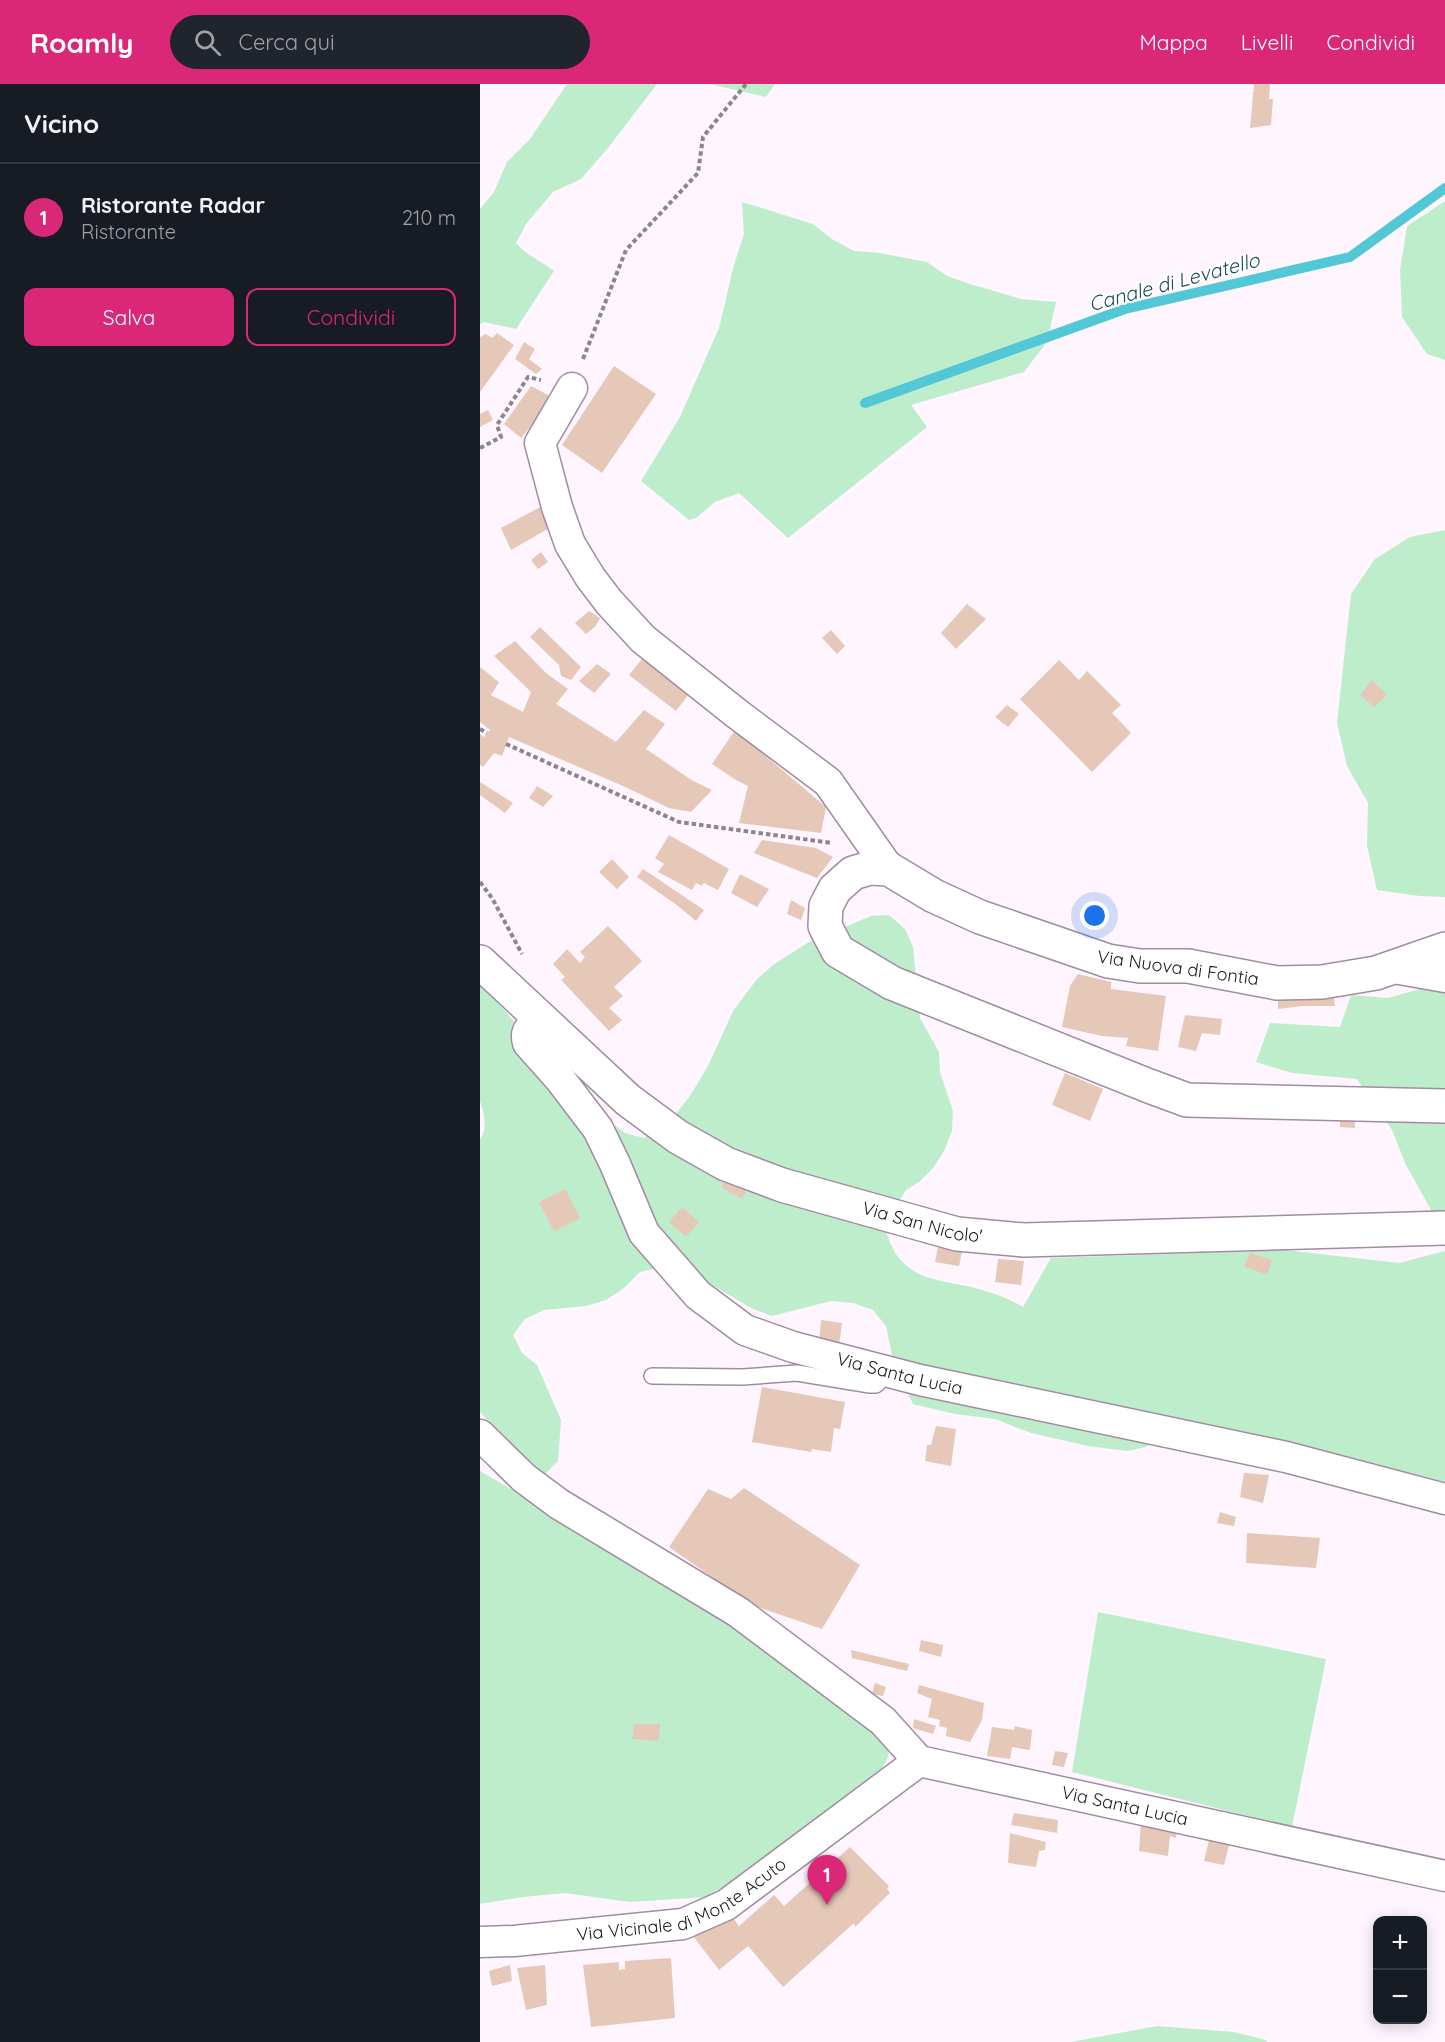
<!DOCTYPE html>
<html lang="it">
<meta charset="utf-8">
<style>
body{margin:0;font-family:Quicksand,sans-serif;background:#20242c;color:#f1f3f6}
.controls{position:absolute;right:18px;bottom:18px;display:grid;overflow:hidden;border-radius:12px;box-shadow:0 3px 15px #0003}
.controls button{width:54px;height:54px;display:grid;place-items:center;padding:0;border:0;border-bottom:2px solid #363941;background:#171b24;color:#f1f3f6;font:30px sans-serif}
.you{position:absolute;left:615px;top:832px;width:21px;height:21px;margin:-15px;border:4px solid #fff;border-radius:50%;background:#1a73e8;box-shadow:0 0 0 9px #1a73e833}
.badge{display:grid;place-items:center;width:39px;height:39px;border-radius:50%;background:#db2777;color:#fff;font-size:20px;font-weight:700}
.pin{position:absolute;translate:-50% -50px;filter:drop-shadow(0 2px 3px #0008)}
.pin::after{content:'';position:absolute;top:32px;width:21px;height:18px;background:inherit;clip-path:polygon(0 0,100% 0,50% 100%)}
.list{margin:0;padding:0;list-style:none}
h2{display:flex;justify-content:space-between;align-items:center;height:78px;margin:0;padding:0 24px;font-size:26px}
h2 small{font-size:20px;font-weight:400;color:#9ea1a6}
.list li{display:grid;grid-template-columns:39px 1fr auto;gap:18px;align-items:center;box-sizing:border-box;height:108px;padding:0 24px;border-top:2px solid #363941}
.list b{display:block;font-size:22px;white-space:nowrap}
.list p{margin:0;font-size:20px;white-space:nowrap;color:#9ea1a6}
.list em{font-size:20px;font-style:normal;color:#9ea1a6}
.actions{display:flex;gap:12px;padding:18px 24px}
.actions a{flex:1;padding:14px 0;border:2px solid #db2777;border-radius:12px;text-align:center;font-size:21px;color:#db2777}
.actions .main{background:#db2777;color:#fff}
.icon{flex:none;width:33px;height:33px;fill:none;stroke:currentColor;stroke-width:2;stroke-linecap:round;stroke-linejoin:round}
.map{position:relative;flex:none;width:965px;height:1958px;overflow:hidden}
header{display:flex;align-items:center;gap:36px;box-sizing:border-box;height:84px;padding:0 30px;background:#db2777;color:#fff}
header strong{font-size:28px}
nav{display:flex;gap:33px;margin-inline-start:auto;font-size:21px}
.search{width:420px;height:54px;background:#20242c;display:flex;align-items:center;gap:15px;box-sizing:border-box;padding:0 21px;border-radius:33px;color:#9ea1a6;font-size:22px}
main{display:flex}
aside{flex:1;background:#171b24}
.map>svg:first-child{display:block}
.green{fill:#beedcc}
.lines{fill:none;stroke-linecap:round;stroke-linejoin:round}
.stream{stroke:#52c8d6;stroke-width:10}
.building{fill:#e5c8b8}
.service-casing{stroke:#a18ca1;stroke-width:18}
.minor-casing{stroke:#a18ca1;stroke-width:33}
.tertiary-casing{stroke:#a18ca1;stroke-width:36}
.path{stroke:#8d848d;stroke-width:4;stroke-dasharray:4.5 3;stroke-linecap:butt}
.service{stroke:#fff;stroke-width:15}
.minor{stroke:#fff;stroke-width:30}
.tertiary{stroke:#fff;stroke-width:33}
.labels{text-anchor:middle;stroke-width:4.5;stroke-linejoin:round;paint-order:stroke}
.street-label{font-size:18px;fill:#1d151d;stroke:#fff}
.water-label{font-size:20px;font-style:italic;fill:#1c4f55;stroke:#fff}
</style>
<header>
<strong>Roamly</strong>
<div class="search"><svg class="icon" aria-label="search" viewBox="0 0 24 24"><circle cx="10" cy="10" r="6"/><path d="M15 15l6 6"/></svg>Cerca qui</div>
<nav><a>Mappa</a><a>Livelli</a><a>Condividi</a></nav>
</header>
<main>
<aside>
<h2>Vicino<small></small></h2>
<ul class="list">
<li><span class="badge">1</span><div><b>Ristorante Radar</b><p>Ristorante</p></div><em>210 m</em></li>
</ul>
<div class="actions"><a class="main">Salva</a><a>Condividi</a></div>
</aside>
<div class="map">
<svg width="965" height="1958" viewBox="0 0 965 1958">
<rect width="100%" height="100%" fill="#fff5fe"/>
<path class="green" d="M 87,0 L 177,0 L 128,64 L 101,95 L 73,108 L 62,121 L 46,140 L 36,159 C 48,173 60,176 74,187 L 36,245 L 4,238 L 0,240 L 0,125 L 14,108 L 27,78 L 50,55 Z
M 230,0 L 295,0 L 286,13 Z
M 965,117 L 965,276 L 947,270 L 922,233 L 920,186 L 927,142 Z
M 262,118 L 333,140 L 352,155 L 374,167 L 399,169 L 447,178 L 467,192 L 490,200 L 541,215 L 576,218 L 567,258 L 544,288 L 431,321 L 447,343 L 308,454 L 259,409 L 235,418 L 216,434 L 209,436 L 161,397 L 200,333 L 239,244 L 254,181 L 264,150 Z
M 965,446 L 965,813 L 940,812 L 897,806 L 887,762 L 888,719 L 867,682 L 857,639 L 871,510 L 895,475 L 930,453 Z
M 409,831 L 425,845 L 433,863 L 440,934 L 459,968 L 460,988 L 473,1027 L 472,1047 L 464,1067 L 453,1084 L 439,1098 L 426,1106 L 404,1141 C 408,1153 411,1164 419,1174 C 437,1197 466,1197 491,1203 C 510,1208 527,1213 543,1223 L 571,1174 L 805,1166 L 919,1179 L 965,1167 L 965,1398 L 857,1370 L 698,1339 L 666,1363 L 647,1367 L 608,1362 L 551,1349 L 515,1335 L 475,1330 L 433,1320 L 414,1281 L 406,1242 L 393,1226 L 373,1219 L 351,1217 L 292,1232 L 273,1225 L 196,1180 L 160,1188 L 144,1204 L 126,1216 L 106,1222 L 64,1226 L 45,1235 L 33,1251 L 42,1269 L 57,1281 L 81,1336 L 78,1377 L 64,1391 L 49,1381 L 0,1328 L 0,1056 C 8,1045 4,1029 0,1017 L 0,899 L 109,1022 L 145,1049 L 164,1054 L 195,1031 L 210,1012 L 229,980 L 253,927 L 277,895 L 293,881 L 329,858 L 391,832 Z
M 961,899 L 965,900 L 965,1151 L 926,1081 L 912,1046 L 877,995 L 812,989 L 776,978 L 790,939 L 860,943 L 871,911 L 908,914 Z
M 0,1387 L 204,1506 L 402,1648 C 412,1667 411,1673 397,1690 L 277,1781 L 227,1813 L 150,1818 L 85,1809 L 43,1813 L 0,1820 Z
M 618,1528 L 846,1575 L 812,1743 L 592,1688 Z
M 677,1942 L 754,1948 L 786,1956 L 787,1958 L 591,1958 Z"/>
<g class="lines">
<path class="stream" d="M 385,319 L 645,225 L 870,173 L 965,104"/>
</g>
<path class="building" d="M 774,0 L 790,0 L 789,15 L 793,15 L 791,41 L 770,44 Z
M 17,249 L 34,261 L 0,308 L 0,253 L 6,250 L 12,254 Z
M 44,258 L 55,265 L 49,275 L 62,285 L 56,290 L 35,275 Z
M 134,282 L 176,310 L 122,389 L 82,361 Z
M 51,302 L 70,312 L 60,331 L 41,354 L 24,340 Z
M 8,326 L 13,336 L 0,343 L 0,330 Z
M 64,421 L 73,442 L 31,466 L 21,444 Z
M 61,468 L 68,478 L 58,485 L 51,476 Z
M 487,520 L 506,535 L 476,565 L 461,549 Z
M 109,527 L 120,534 L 115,543 L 106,550 L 95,539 Z
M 60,543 L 101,583 L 91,596 L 81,592 L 79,581 L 50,553 Z
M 351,546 L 365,562 L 357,570 L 342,554 Z
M 35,557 L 66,589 L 88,605 L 76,620 L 136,658 L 164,626 L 185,640 L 166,665 L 213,697 L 232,706 L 211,728 L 189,724 L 143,702 L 29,653 L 22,672 L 14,669 L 3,683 L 0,681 L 0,650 L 4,653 L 10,646 L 0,638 L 0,583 L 19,598 L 11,611 L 43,628 L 51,608 L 14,572 Z
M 166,570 L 212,606 L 196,627 L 149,591 Z
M 579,576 L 599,596 L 607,587 L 641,621 L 632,629 L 651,649 L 612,688 L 540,615 Z
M 117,580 L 131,590 L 114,609 L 99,597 Z
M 892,596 L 907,611 L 894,623 L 880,611 Z
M 527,621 L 539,630 L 528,643 L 515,633 Z
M 255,646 L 346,723 L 341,749 L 259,739 L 268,702 L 256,696 L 232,680 Z
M 0,698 L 33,719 L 25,729 L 0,711 Z
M 57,702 L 73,712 L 63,723 L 49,714 Z
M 189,751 L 249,785 L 238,806 L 224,799 L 222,802 L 216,799 L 212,806 L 178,788 L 184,780 L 175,774 Z
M 282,756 L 336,764 L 353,773 L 337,794 L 274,769 Z
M 132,775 L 149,793 L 137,805 L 119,788 Z
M 163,785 L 224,826 L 216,837 L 198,822 L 157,793 Z
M 260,790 L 289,805 L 277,823 L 251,809 Z
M 311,816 L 325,824 L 321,836 L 307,830 Z
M 128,842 L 162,877 L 134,903 L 143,912 L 129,924 L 142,936 L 129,947 L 81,896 L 85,893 L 73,880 L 87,865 L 100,879 L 105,873 L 100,868 Z
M 598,890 L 631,898 L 631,905 L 686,912 L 678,967 L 646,962 L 648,954 L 622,952 L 582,943 L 590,902 Z
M 798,908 L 853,908 L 855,922 L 822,922 L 798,925 Z
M 705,931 L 742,935 L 740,951 L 722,949 L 716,967 L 698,963 Z
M 585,989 L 623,1005 L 610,1037 L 572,1021 Z
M 860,1030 L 875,1030 L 875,1044 L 860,1043 Z
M 246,1094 L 269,1102 L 262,1115 L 241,1103 Z
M 85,1105 L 100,1134 L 74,1147 L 59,1118 Z
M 202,1123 L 219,1138 L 206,1153 L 189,1138 Z
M 458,1163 L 482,1168 L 479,1182 L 455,1178 Z
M 770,1169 L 792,1176 L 787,1191 L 764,1182 Z
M 518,1175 L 544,1177 L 541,1201 L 515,1198 Z
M 341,1236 L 362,1239 L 359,1262 L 339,1259 Z
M 282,1303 L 365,1318 L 360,1345 L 354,1344 L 351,1368 L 331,1365 L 332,1368 L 272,1358 Z
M 456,1342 L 476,1345 L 471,1382 L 445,1377 L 447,1361 L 451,1361 Z
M 764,1389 L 789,1391 L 783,1419 L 760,1413 Z
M 264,1404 L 380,1481 L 342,1545 L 272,1521 L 189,1463 L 228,1405 L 251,1415 Z
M 740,1428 L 756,1433 L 754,1442 L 737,1439 Z
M 767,1449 L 840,1454 L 836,1484 L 766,1479 Z
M 441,1556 L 463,1561 L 461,1573 L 439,1567 Z
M 371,1566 L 429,1580 L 427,1587 L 372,1574 Z
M 395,1599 L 406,1603 L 403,1612 L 392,1610 Z
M 439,1601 L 504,1619 L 502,1636 L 490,1658 L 466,1652 L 467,1644 L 459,1642 L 460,1636 L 448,1633 L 452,1615 L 437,1609 Z
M 434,1635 L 456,1642 L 453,1650 L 433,1644 Z
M 154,1640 L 180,1640 L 179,1657 L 152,1655 Z
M 535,1642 L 552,1646 L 550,1666 L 532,1663 L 530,1675 L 507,1672 L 512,1643 L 534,1646 Z
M 575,1667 L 588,1669 L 584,1683 L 572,1681 Z
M 534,1729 L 578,1736 L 577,1749 L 531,1741 Z
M 661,1738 L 697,1745 L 696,1754 L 690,1752 L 688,1772 L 659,1767 Z
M 530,1749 L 566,1758 L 565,1766 L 559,1767 L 556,1783 L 528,1779 Z
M 729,1756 L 749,1761 L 744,1781 L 724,1777 Z
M 370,1763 L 409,1802 L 407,1805 L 410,1809 L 375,1843 L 374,1839 L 303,1903 L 268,1862 L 239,1886 L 213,1852 L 248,1827 L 259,1842 L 294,1811 L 304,1822 Z
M 191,1874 L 195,1934 L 111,1943 L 103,1881 L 139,1878 L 139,1886 L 145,1885 L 145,1877 Z
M 30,1881 L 32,1897 L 12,1902 L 9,1887 Z
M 65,1881 L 67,1921 L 46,1926 L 37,1884 Z"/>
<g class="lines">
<defs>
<path id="service" d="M 172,1292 L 263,1293 L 317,1289 L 390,1301 L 396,1301 L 410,1288"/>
<g id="minor">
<path d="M 92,304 L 60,359 L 77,423 L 90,460 L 110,493 L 129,518 L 163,555 L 256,629 L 348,698 L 409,785"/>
<path d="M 914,884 L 965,893"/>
<path id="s1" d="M 64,940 L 56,939 C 48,945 45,949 48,959 L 80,995 L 118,1045 L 135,1080 L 164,1149 L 218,1211 L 265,1246 L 313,1263 L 440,1296 L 806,1373 L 965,1415"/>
<path id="s2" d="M 0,1351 L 44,1394 L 79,1420 L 258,1528 L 403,1637 L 439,1677 L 965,1792"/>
<path id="s3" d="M 0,1858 L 34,1857 L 203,1840 L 246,1821 L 439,1677"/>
</g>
<g id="tertiary">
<path d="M 965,865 L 896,889 L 842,898 L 797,899 L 708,882 L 660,882 L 628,877 L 500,833 L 454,812 L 409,785 L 390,784 L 373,789 L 355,805 L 346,822 L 345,842 L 358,867 L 412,899 L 669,1002 L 707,1016 L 965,1022"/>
<path id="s4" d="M 0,878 L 148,1016 L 198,1053 L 246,1080 L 302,1101 L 477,1150 L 544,1156 L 965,1144"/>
</g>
</defs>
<use href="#service" class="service-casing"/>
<use href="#minor" class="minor-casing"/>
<use href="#tertiary" class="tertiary-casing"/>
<path class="path" d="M 103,275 L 146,166 L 218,89 L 223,53 L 266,0
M 0,364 L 21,353 L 17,341 L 48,293 L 61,296
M 0,645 L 7,649
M 26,660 L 199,738 L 352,759
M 0,798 L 12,814 L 42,870"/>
<use href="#service" class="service"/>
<use href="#minor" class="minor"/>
<use href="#tertiary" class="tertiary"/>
</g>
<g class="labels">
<g class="street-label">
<text transform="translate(698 884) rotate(8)" y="6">Via Nuova di Fontia</text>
<text dy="6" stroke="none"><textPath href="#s4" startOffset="525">Via San Nicolo'</textPath></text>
<text dy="6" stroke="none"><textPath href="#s1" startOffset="558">Via Santa Lucia</textPath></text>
<text dy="6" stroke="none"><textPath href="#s2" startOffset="760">Via Santa Lucia</textPath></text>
<text dy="6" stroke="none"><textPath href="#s3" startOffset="210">Via Vicinale di Monte Acuto</textPath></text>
</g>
<g class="water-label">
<text transform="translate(694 198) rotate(-15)" y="7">Canale di Levatello</text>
</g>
</g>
</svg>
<div class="controls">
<button>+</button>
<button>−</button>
</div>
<div class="you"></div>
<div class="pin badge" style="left:347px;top:1821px">1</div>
</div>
</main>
